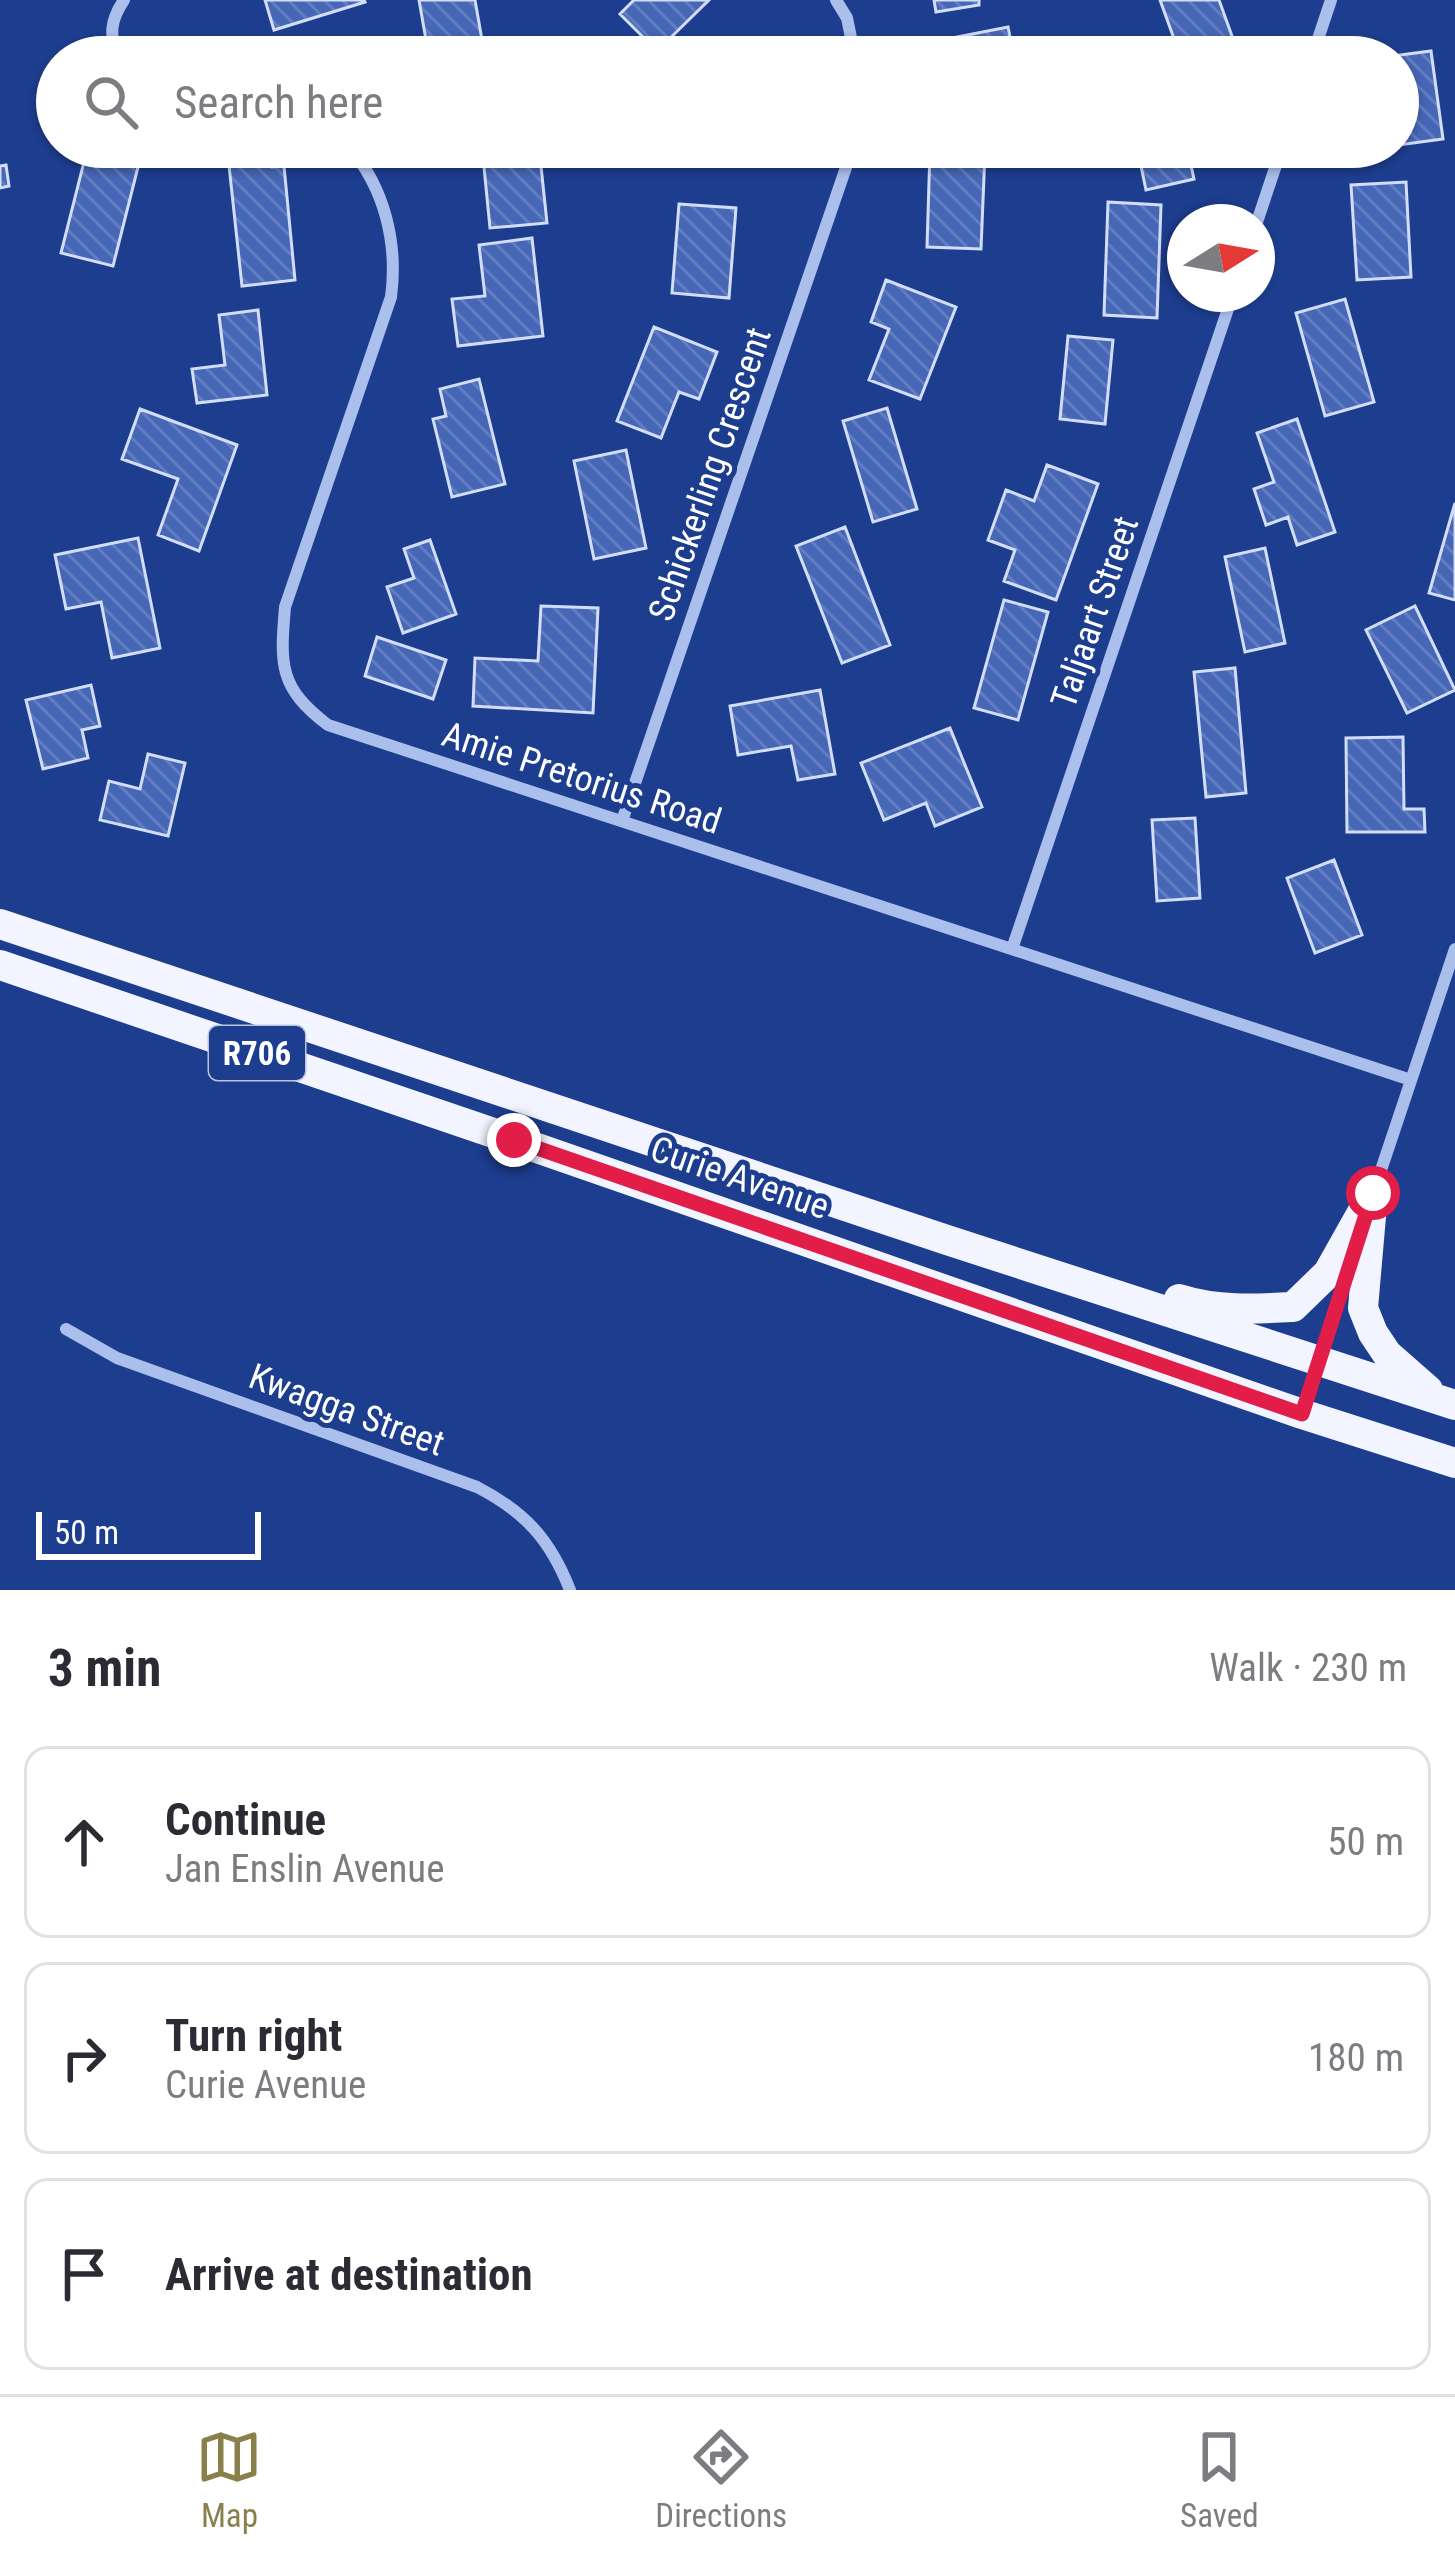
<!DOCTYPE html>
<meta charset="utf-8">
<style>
body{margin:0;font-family:"Roboto Condensed",sans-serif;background:#f2f2f3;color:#2b2b33}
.compass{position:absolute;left:1167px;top:204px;width:108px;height:108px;border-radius:50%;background:#fff;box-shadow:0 3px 9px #0004;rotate:79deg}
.scale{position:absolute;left:36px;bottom:30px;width:225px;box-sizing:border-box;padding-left:12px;border:6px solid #fff;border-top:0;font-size:33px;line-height:42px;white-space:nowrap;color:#fff;-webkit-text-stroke:9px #1d3d8e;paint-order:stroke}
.stop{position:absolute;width:36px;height:36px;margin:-27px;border:9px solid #e11d48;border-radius:50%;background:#fff}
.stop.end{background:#e11d48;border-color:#fff;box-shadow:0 3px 12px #0008}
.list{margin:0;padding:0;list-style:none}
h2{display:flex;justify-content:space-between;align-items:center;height:156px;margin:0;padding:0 48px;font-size:51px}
h2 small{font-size:39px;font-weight:400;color:#7c7c81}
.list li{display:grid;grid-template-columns:78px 1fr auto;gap:36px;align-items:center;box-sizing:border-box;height:192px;margin:0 24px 24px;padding:0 24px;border:3px solid #e1e1e2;border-radius:24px}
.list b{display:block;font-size:45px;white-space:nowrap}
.list p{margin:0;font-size:39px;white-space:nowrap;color:#7c7c81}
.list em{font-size:39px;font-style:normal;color:#7c7c81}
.icon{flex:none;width:66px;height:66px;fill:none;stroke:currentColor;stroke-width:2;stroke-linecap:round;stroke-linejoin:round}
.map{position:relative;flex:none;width:1455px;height:1590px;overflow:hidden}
.search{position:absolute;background:#fff;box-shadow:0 3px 9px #0004;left:36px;right:36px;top:36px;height:132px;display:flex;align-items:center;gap:30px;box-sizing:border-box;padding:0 42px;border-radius:66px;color:#7c7c81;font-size:45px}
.sheet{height:804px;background:#fff}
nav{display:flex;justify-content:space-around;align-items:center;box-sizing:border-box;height:168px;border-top:3px solid #e1e1e2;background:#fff;font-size:33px;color:#7c7c81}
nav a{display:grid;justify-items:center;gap:6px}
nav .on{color:#89804c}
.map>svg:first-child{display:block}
.building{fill:url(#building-back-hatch);stroke:#d1ddf9;stroke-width:3}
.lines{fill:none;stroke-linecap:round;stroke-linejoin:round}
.street{stroke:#abbfed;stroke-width:12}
.primary{stroke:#f2f5ff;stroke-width:30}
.route{stroke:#e11d48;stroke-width:15}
.labels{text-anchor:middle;stroke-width:10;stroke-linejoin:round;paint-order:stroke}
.shield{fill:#1d3d8e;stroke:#bbc5dd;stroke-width:3}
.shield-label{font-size:33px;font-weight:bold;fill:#fff}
.street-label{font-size:36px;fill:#fff;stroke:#1d3d8e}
</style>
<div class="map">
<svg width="1455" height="1590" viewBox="0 0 1455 1590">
<defs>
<pattern id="building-back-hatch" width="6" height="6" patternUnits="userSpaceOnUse" patternTransform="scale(3)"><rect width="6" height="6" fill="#4666b6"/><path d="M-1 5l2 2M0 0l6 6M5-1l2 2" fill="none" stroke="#627dc1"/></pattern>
</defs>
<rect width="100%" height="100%" fill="#1d3d8e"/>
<path class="building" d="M 265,0 L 364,0 L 365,2 L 274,30 Z
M 419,0 L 475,0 L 485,57 L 429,57 Z
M 634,0 L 709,0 L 657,51 L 620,14 Z
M 934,0 L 979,0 L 979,5 L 936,12 Z
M 1160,0 L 1219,0 L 1232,36 L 1180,55 Z
M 1008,27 L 1014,57 L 935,57 L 932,42 Z
M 1431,51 L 1443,139 L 1398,145 L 1398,57 L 1385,57 Z
M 227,147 L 270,147 L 272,167 L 284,166 L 295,280 L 242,286 Z
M 482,147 L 539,147 L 547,223 L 490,228 Z
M 725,147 L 770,147 L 770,152 L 724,149 Z
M 1137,147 L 1187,147 L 1194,179 L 1146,190 Z
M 87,150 L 139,163 L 113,266 L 61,253 Z
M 930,150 L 985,152 L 981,249 L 927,247 Z
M 6,165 L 9,186 L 0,188 L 0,166 Z
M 1406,182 L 1411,277 L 1357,280 L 1351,185 Z
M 1108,202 L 1161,205 L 1157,318 L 1104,315 Z
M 679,204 L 736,208 L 729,298 L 672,293 Z
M 532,238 L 543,336 L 458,346 L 452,299 L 485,296 L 479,245 Z
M 886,280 L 956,307 L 920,399 L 869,380 L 889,329 L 871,322 Z
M 1345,299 L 1374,402 L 1325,416 L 1296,313 Z
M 258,310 L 267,395 L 197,403 L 192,369 L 225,365 L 219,315 Z
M 654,327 L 717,352 L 699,399 L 679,392 L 661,438 L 617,421 Z
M 1068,336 L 1113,340 L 1105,424 L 1060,419 Z
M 479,379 L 505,484 L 452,497 L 433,419 L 446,416 L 440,389 Z
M 887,408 L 917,509 L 873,522 L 843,421 Z
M 140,409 L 237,445 L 199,551 L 158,535 L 178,479 L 122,459 Z
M 1297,419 L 1335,532 L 1297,545 L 1288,517 L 1266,525 L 1254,489 L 1274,482 L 1257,433 Z
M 626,450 L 646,548 L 594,559 L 574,461 Z
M 1047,465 L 1098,484 L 1056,600 L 1004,581 L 1015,550 L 988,540 L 1006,490 L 1034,501 Z
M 1455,503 L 1455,600 L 1429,593 Z
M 845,527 L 890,645 L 842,663 L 796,546 Z
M 138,538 L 160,648 L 112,658 L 101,602 L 66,609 L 55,555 Z
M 430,540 L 456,614 L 403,633 L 387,587 L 414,578 L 404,549 Z
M 1265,548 L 1285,643 L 1245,652 L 1225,557 Z
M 1004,600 L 1048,612 L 1018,720 L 974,708 Z
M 541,606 L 598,608 L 593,713 L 473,706 L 475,658 L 538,661 Z
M 1415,606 L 1455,690 L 1407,713 L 1366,630 Z
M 377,637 L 446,660 L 433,699 L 365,676 Z
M 1235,668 L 1246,793 L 1206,797 L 1194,672 Z
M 91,685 L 100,726 L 82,730 L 88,758 L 43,769 L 26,700 Z
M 820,690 L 835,774 L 798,780 L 791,746 L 738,755 L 730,706 Z
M 950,728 L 982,807 L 935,826 L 926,803 L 884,820 L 861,763 Z
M 1403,737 L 1404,809 L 1424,809 L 1425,832 L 1347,832 L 1346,738 Z
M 148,754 L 185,763 L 168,836 L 100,820 L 109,781 L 140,789 Z
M 1195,818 L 1200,898 L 1157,901 L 1152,820 Z
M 1334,860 L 1362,935 L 1315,953 L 1287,878 Z"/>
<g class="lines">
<path class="street" d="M 836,0 L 847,18 L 855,57
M 119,57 C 108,36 111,19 124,0
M 1312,57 L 1331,0
M 349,147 C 385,188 398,244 391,297 L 285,607 C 280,665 279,688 328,725 L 1411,1080
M 1257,222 L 1282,147
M 622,821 L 853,147
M 1012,949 L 1233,294
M 1374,1191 L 1455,949
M 66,1329 L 117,1358 L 477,1487 C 525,1512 550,1539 570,1590
M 1302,1413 L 1353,1255"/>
<path class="primary" d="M 0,924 L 947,1240 L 1455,1405
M 0,965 L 514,1140 L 1302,1414 L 1455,1463
M 1372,1205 L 1363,1308 L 1373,1333 L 1387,1354 L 1428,1390
M 1179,1299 C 1217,1311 1254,1309 1293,1307 L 1328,1273 L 1373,1193"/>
</g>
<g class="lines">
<path class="route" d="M 514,1140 L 1302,1414 L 1373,1193"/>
</g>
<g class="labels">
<rect class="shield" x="209" y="1026" width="96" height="54" rx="9"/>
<g class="shield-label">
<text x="257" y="1065">R706</text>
</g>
<g class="street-label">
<text transform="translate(709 474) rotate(-71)" y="13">Schickerling Crescent</text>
<text transform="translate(1094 612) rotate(-71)" y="13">Taljaart Street</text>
<text transform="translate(582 777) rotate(18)" y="13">Amie Pretorius Road</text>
<text transform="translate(740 1177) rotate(19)" y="13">Curie Avenue</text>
<text transform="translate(347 1409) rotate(20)" y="13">Kwagga Street</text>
</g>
</g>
</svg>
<svg class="compass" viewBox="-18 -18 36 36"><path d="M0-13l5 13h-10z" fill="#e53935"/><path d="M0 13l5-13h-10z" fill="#7c7c81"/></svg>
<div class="scale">50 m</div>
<div class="stop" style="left:1373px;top:1193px"></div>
<div class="stop end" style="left:514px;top:1140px"></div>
<div class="search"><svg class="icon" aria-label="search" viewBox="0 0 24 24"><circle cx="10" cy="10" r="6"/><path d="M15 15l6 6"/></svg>Search here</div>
</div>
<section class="sheet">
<h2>3 min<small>Walk · 230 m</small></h2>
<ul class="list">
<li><svg class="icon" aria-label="ahead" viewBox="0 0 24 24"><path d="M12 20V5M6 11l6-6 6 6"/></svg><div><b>Continue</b><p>Jan Enslin Avenue</p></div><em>50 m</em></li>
<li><svg class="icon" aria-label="right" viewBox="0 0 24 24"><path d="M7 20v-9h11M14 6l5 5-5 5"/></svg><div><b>Turn right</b><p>Curie Avenue</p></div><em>180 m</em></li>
<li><svg class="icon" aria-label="arrive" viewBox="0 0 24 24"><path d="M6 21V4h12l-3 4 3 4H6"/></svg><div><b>Arrive at destination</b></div></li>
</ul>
</section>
<nav>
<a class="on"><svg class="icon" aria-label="map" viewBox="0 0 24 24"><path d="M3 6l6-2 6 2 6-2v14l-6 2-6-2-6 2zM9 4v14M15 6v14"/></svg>Map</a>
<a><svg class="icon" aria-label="directions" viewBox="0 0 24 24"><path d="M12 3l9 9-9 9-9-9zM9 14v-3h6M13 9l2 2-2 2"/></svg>Directions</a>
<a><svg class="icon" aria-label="saved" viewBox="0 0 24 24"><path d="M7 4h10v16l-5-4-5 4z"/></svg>Saved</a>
</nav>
